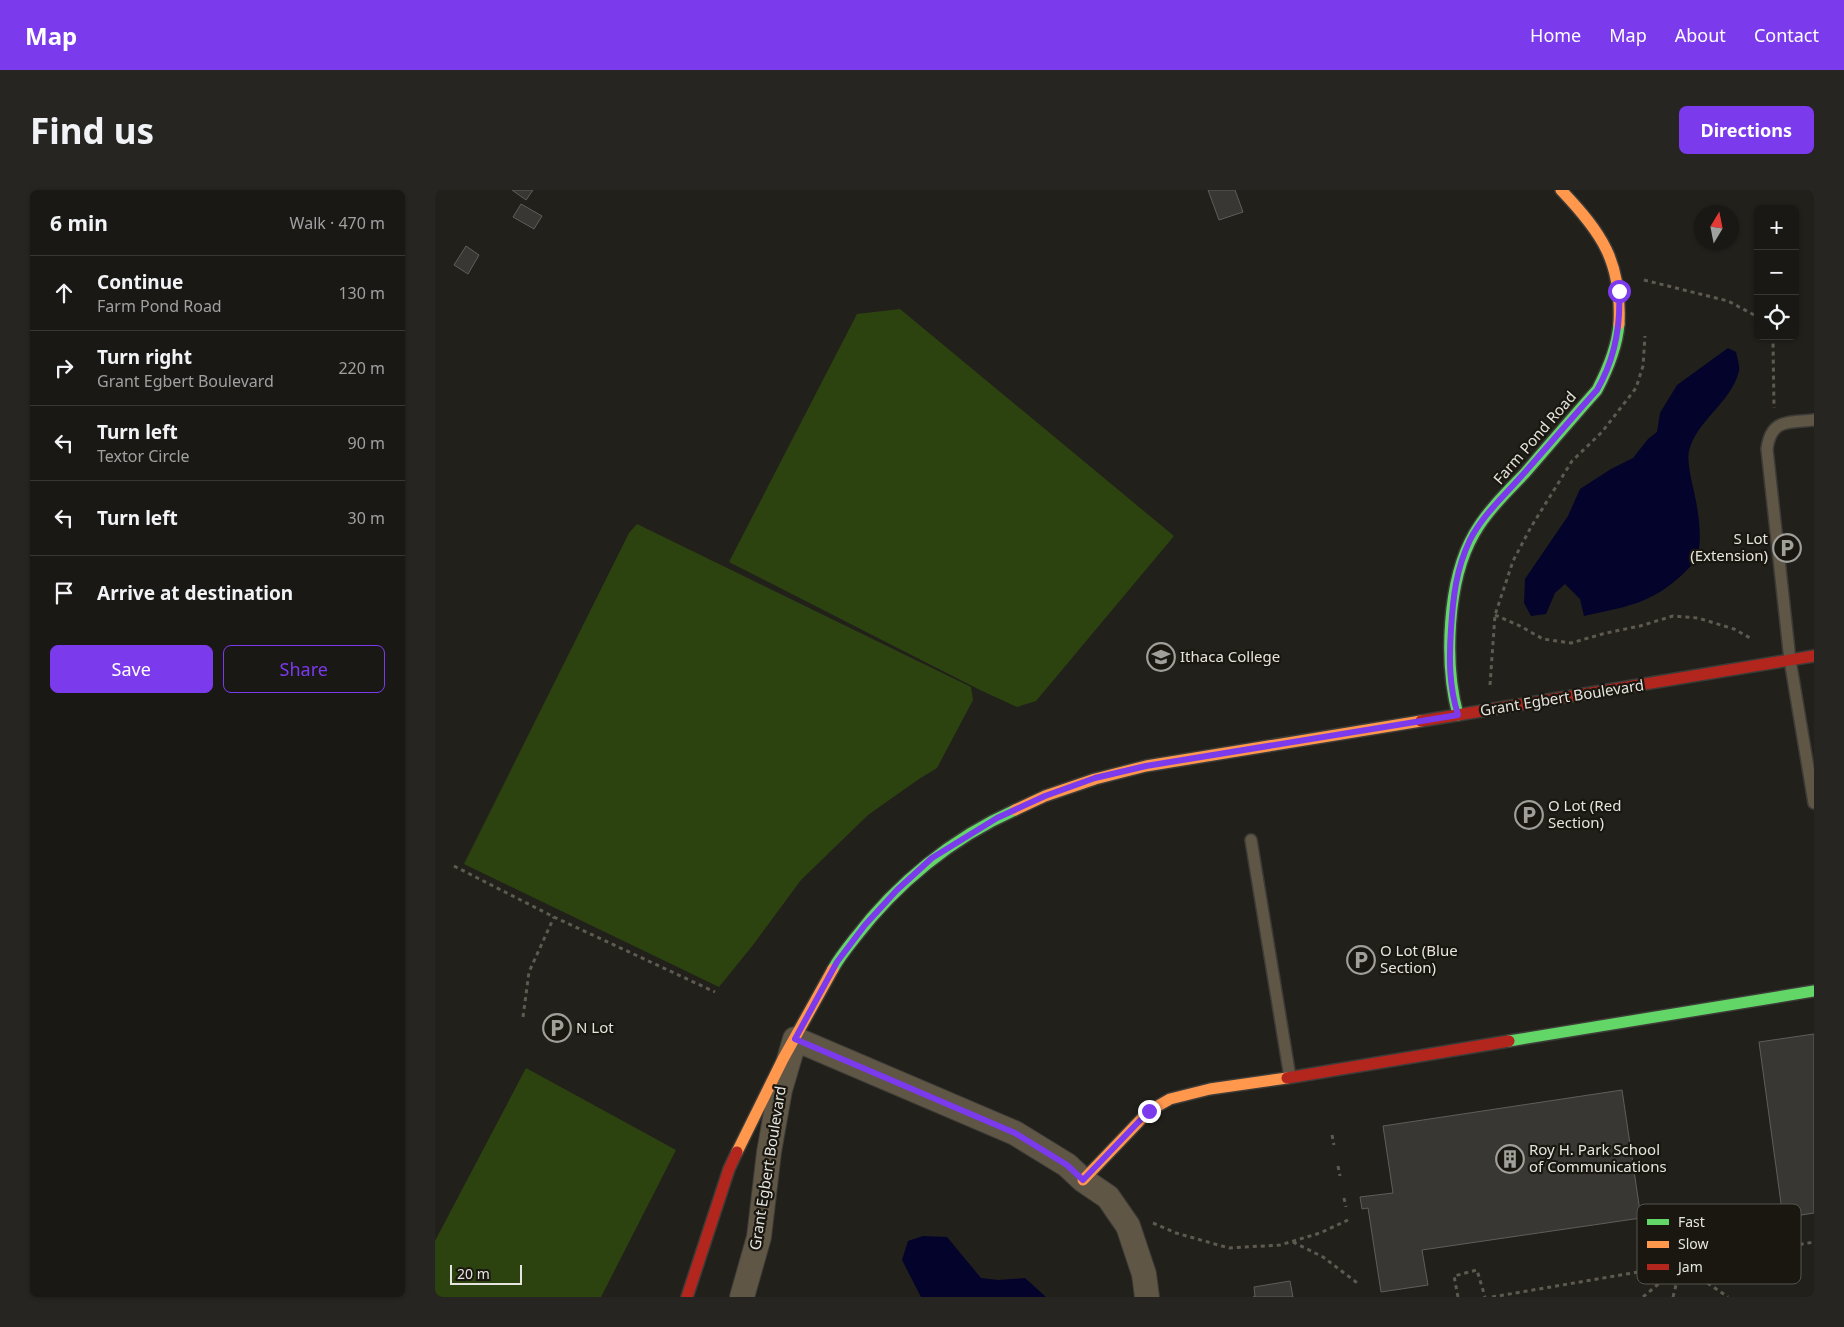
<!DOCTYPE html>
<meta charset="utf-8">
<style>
body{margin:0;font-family:"Noto Sans",sans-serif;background:#262522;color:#f1f3f6}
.controls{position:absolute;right:15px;top:15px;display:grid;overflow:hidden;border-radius:8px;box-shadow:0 1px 4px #0004}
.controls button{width:45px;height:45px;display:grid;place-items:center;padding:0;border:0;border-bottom:1px solid #373734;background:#191814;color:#f1f3f6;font:25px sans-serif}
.compass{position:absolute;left:1259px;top:15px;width:45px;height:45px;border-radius:50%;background:#191814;box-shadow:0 1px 4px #0004;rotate:10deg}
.scale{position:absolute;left:15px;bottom:12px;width:72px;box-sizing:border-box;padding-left:5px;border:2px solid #e5e4de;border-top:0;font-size:14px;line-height:18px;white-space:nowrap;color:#e5e4de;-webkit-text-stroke:4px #191710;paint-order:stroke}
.stop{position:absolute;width:15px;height:15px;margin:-11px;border:4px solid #7c3aed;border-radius:50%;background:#fff}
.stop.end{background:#7c3aed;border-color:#fff;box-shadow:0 1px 5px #0008}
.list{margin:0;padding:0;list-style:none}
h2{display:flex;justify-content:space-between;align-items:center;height:65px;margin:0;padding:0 20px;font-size:21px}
h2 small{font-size:16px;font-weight:400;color:#9fa0a0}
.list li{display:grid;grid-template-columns:32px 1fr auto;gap:15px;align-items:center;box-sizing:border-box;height:75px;padding:0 20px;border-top:1px solid #373734}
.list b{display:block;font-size:19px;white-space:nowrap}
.list p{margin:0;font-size:16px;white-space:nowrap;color:#9fa0a0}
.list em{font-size:16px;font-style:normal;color:#9fa0a0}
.actions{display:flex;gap:10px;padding:15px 20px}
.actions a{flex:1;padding:11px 0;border:1px solid #7c3aed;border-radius:8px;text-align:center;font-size:18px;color:#7c3aed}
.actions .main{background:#7c3aed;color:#fff}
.icon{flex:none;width:28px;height:28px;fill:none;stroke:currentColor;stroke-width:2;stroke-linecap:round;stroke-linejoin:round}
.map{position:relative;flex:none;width:1379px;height:1107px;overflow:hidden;border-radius:8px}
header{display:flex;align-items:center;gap:30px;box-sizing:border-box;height:70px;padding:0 25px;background:#7c3aed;color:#fff}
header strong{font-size:24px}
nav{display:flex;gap:28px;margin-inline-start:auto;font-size:18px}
.intro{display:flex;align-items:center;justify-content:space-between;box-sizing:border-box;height:120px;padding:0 30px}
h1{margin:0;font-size:35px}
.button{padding:12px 22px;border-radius:8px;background:#7c3aed;color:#fff;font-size:18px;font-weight:700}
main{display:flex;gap:30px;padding:0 30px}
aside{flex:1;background:#191814;border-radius:8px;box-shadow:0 1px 4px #0004}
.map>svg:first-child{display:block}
.green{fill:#2c4310}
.water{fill:#03032b}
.building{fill:#383733;stroke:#5f5e5a}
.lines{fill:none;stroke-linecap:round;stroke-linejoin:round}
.lane-casing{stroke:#3c3b37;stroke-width:14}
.street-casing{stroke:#3c3b37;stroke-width:26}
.fast-casing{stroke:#3c3b37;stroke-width:14}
.slow-casing{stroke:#3c3b37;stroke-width:14}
.jam-casing{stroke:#3c3b37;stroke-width:14}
.path{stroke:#5f5a4f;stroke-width:3;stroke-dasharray:4 4;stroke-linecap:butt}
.lane{stroke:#5f5646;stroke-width:11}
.street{stroke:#5f5646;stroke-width:24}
.fast{stroke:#63d668;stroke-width:11}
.slow{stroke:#ff974d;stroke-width:11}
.jam{stroke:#b3261e;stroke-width:11}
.route{stroke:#7c3aed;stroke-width:6}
.labels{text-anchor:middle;stroke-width:4.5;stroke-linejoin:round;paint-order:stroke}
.street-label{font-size:15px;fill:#e5e4de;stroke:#191710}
.poi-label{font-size:15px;fill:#e5e4de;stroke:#191710;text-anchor:start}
.key{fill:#191710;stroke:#56544e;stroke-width:1}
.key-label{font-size:14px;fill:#e5e4de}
</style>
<header>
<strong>Map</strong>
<nav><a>Home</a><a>Map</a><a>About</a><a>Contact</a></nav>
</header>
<div class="intro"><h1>Find us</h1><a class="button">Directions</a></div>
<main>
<aside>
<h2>6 min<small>Walk · 470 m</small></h2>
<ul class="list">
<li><svg class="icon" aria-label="ahead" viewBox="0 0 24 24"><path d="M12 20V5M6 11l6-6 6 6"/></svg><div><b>Continue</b><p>Farm Pond Road</p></div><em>130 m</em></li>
<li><svg class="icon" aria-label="right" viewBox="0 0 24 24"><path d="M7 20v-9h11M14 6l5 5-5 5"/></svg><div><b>Turn right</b><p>Grant Egbert Boulevard</p></div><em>220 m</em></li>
<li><svg class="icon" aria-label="left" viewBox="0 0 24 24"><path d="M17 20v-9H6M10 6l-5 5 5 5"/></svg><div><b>Turn left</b><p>Textor Circle</p></div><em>90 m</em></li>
<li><svg class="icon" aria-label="left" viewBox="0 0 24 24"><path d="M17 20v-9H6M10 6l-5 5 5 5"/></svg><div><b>Turn left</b></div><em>30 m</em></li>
<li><svg class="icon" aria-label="arrive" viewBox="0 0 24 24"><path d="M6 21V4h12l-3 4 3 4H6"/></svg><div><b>Arrive at destination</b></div></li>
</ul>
<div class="actions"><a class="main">Save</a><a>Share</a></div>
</aside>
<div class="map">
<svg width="1379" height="1107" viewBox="0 0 1379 1107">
<rect width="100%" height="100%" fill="#21201b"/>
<path class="green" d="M 465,119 L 739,346 L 601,511 L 582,517 L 545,500 L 294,372 L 422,124 Z
M 202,334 L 536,497 L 538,510 L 502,578 L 484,589 L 433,625 L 366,690 L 318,755 L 284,797 L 29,674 L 194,343 Z
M 91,878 L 241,960 L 166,1107 L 0,1107 L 0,1051 Z"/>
<path class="water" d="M 1293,158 L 1301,162 C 1302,167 1305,175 1304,181 C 1296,213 1261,231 1254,261 C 1251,275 1260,302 1262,317 C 1264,329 1266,346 1264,359 C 1263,369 1255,377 1248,384 C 1216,414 1190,417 1149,426 L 1145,409 L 1130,394 L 1120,403 L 1111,424 L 1096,426 L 1089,413 L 1090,389 L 1133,326 L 1145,299 L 1176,279 L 1198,268 L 1213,249 L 1222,242 L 1225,223 L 1242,195 Z
M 488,1046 L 512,1047 L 546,1088 L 563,1090 L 590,1088 L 611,1107 L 486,1107 L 467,1070 L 473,1051 Z"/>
<path class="building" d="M 77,0 L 98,0 L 91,10 Z
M 773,0 L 800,0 L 808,22 L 784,30 Z
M 86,14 L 107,26 L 99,39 L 78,27 Z
M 31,56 L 44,65 L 33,84 L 19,75 Z
M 1379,844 L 1379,1023 L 1348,1028 L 1324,852 Z
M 1187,900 L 1206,1028 L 987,1060 L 993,1095 L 946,1102 L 933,1018 L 927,1019 L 925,1007 L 958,1003 L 948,936 Z
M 855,1091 L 858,1107 L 818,1107 L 820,1107 L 819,1097 Z"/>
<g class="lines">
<defs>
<path id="lane" d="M 1379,230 C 1354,233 1336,228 1332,259 L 1355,470 L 1379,613
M 816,650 L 855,887"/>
<path id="street" d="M 307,1107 L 324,1047 L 334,962 L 345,900 L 360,849 L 580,943 L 632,975 L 648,990 L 673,1007 L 693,1036 L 709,1084 L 712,1107"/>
<path id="fast" d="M 1023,525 C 1009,473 1012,391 1039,344 C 1052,321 1072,302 1090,283 C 1114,255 1138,227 1162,200 C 1173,179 1182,158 1184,134
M 398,779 C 404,768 412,758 420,748 C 462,693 517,648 580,620
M 1074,851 L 1379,801"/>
<path id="slow" d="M 1126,0 C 1167,43 1187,72 1184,134
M 580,620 L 610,606 L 660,589 L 711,576 L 986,531
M 302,962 L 348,869 L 398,779
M 648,990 L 714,921 L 735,909 L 775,899 L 852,888"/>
<path id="jam" d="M 986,531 L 1379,466
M 852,888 L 1074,851
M 252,1107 L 294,979 L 302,962"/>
</defs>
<use href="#lane" class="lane-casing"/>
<use href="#street" class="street-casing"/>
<use href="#fast" class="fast-casing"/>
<use href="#slow" class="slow-casing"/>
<use href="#jam" class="jam-casing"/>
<path class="path" d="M 1209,90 L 1293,111 L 1323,127
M 1336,146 L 1338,151 L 1339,218
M 1060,425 L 1085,436 L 1108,449 L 1136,453 L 1171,443 L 1205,436 L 1238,426 L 1263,428 L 1299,439 L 1317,449
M 1055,495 L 1060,425 L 1078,371 L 1096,337 L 1137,271 L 1167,242 L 1201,198 L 1208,176 L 1210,146
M 19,676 L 119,727 L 280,802
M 88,827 L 94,782 L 119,727
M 897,945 L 899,955
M 903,976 L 905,986
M 909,1008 L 911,1017
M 718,1033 L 741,1043 L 794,1058 L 845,1055 L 885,1043 L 913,1030
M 858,1052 L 888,1067 L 925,1095
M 1246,1075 L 1293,1107
M 1023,1107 L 1019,1086 L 1042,1080 L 1050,1107
M 1057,1107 L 1379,1052
M 1208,1107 L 1246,1075
M 1238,1107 L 1246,1075"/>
<use href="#lane" class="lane"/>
<use href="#street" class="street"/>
<use href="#fast" class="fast"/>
<use href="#slow" class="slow"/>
<use href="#jam" class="jam"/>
</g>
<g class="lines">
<path class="route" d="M 714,921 L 648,990 L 632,975 L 580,943 L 360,849 L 402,772 L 430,735 L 462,700 L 497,668 L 562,628 L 610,606 L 660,588 L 711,576 L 1023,525 C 1014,496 1014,469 1016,439 C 1018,408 1021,379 1035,350 C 1046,328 1065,310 1082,291 C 1109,261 1135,230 1162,200 C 1180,169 1186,137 1184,101"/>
</g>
<defs>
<symbol id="parking-ring" viewBox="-11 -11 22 22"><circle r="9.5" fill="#191710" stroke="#a09f9a" stroke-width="1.5"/><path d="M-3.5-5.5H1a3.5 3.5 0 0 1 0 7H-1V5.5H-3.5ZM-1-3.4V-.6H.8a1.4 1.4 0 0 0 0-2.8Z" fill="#a09f9a"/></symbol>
<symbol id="university-ring" viewBox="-11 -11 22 22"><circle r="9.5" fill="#191710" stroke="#a09f9a" stroke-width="1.5"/><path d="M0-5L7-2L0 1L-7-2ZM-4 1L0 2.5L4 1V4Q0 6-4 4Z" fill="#a09f9a"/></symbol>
<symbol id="building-ring" viewBox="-11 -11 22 22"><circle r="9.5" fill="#191710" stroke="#a09f9a" stroke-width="1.5"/><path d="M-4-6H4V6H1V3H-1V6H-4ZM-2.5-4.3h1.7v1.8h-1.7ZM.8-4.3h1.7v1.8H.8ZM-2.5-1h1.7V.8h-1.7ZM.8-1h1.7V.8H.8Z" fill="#a09f9a"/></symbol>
</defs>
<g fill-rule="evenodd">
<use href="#parking-ring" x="1336" y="342" width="32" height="32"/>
<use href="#university-ring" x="710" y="451" width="32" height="32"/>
<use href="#parking-ring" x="1078" y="609" width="32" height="32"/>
<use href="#parking-ring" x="910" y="754" width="32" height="32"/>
<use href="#parking-ring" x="106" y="822" width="32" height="32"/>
<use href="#building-ring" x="1059" y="953" width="32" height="32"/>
</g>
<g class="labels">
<g class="street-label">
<text transform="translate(1100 248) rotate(-49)" y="5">Farm Pond Road</text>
<text transform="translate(1127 508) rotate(-9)" y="5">Grant Egbert Boulevard</text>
<text transform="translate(333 978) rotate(-81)" y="5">Grant Egbert Boulevard</text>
</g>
<g class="poi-label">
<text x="1333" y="354" text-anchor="end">S Lot<tspan x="1333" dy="17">(Extension)</tspan></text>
<text x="745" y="472">Ithaca College</text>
<text x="1113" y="621">O Lot (Red<tspan x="1113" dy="17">Section)</tspan></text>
<text x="945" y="766">O Lot (Blue<tspan x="945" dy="17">Section)</tspan></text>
<text x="141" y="843">N Lot</text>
<text x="1094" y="965">Roy H. Park School<tspan x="1094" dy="17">of Communications</tspan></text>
</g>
</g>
<rect x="1202" y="1014" width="164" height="80" rx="8" class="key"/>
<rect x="1212" y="1029" width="22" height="6" fill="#63d668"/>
<rect x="1212" y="1051" width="22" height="7" fill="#ff974d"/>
<rect x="1212" y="1074" width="22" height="6" fill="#b3261e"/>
<g class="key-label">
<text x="1243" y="1037">Fast</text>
<text x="1243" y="1059">Slow</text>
<text x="1243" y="1082">Jam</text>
</g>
</svg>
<div class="controls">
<button>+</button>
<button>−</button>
<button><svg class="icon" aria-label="locate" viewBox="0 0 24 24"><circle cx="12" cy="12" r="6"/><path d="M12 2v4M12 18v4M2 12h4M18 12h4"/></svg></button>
</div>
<svg class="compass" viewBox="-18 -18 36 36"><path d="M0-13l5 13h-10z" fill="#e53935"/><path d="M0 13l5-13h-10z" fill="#9fa0a0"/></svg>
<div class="scale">20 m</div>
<div class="stop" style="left:1184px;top:101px"></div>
<div class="stop end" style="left:714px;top:921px"></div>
</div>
</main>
